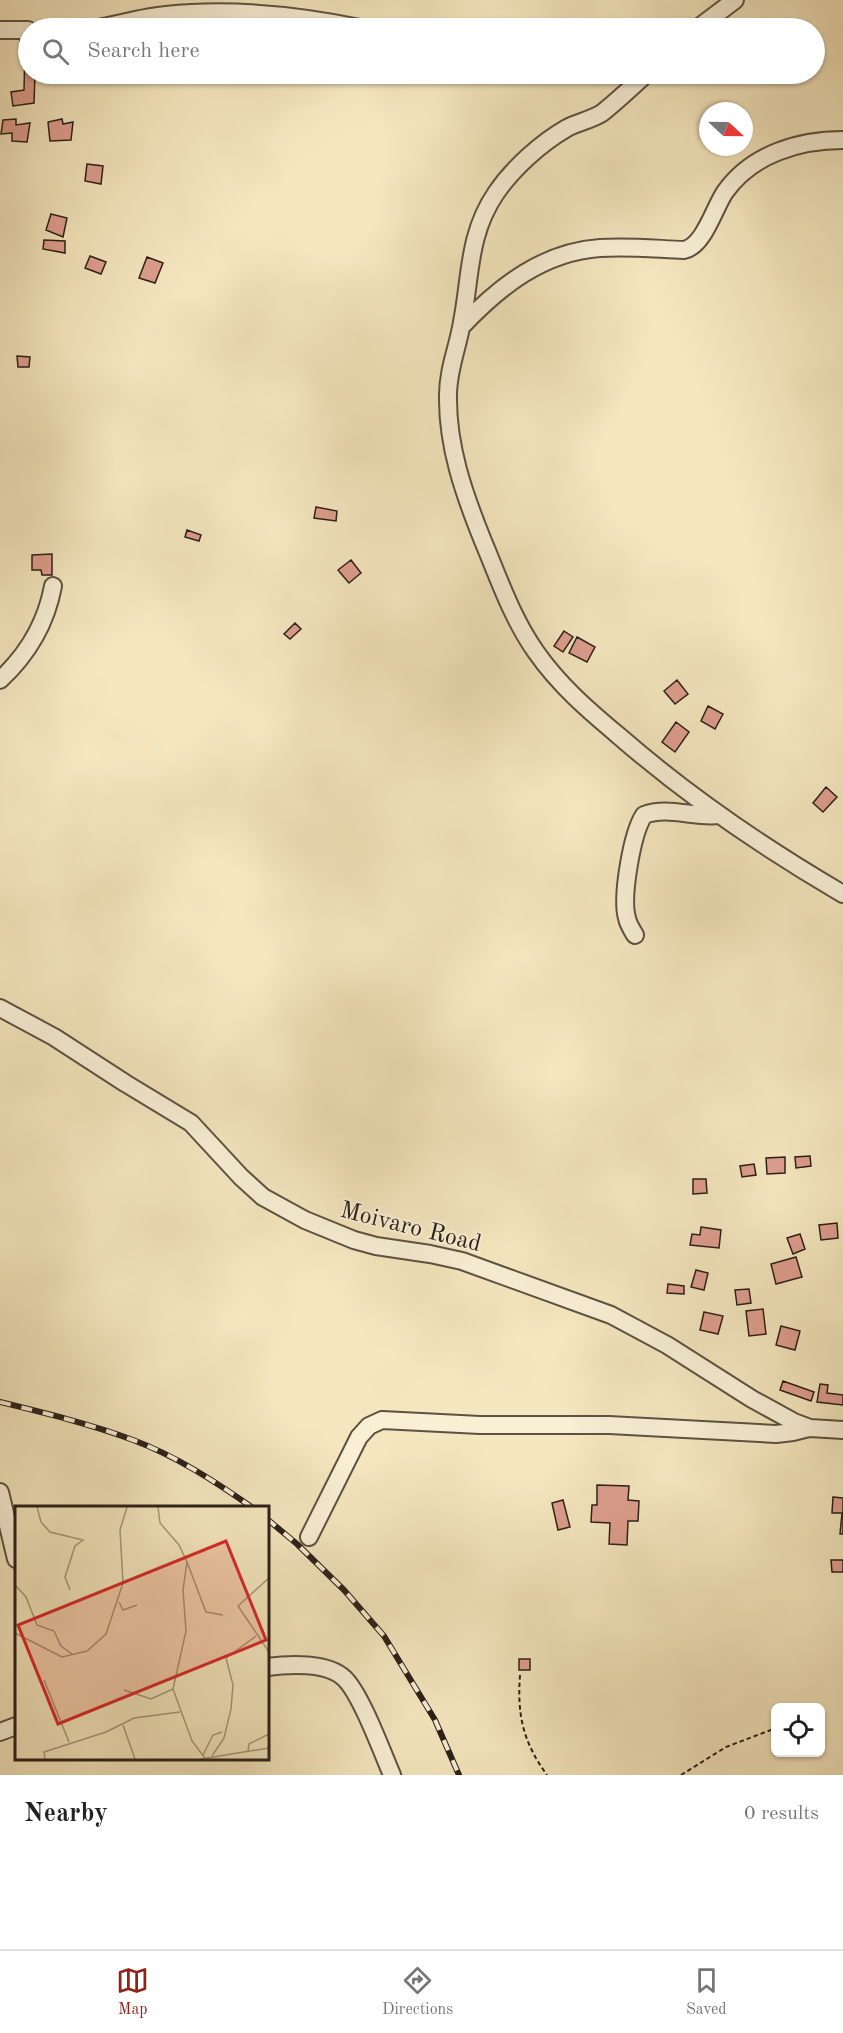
<!DOCTYPE html>
<style>
body{margin:0;font-family:"Old Standard TT",serif;background:#f6f6f6;color:#222}
.controls{position:absolute;right:18px;bottom:18px;display:grid;overflow:hidden;border-radius:9px;box-shadow:0 2px 4px #0004}
.controls button{width:54px;height:54px;display:grid;place-items:center;padding:0;border:0;border-bottom:2px solid #e0e0e0;background:#fff;color:#222;font:30px sans-serif}
.compass{position:absolute;left:699px;top:102px;width:54px;height:54px;border-radius:50%;background:#fff;box-shadow:0 2px 4px #0004;rotate:112deg}
.list{margin:0;padding:0;list-style:none}
h2{display:flex;justify-content:space-between;align-items:center;height:78px;margin:0;padding:0 24px;font-size:26px}
h2 small{font-size:20px;font-weight:400;color:#767676}
.icon{flex:none;width:33px;height:33px;fill:none;stroke:currentColor;stroke-width:2;stroke-linecap:round;stroke-linejoin:round}
.map{position:relative;flex:none;width:843px;height:1775px;overflow:hidden}
.search{position:absolute;background:#fff;box-shadow:0 2px 4px #0004;left:18px;right:18px;top:18px;height:66px;display:flex;align-items:center;gap:15px;box-sizing:border-box;padding:0 21px;border-radius:33px;color:#767676;font-size:22px}
.sheet{height:174px;background:#fff}
nav{display:flex;justify-content:space-around;align-items:center;box-sizing:border-box;height:84px;border-top:2px solid #e0e0e0;background:#fff;font-size:16px;color:#767676}
nav a{display:grid;justify-items:center;gap:3px}
nav .on{color:#8f2418}
.map>svg:first-child{display:block}
.building{fill:#de9e8e;stroke:#2b2018;stroke-width:1.5}
.lines{fill:none;stroke-linecap:round;stroke-linejoin:round}
.minor-casing{stroke:#5d5242;stroke-width:20}
.path{stroke:#2b2018;stroke-width:2;stroke-dasharray:4.5 3;stroke-linecap:butt}
.minor{stroke:#f8efd5;stroke-width:16}
.rail-casing{stroke:#2b2018;stroke-width:6}
.rail{stroke:#f8efd5;stroke-width:4;stroke-dasharray:11;stroke-linecap:butt}
.labels{text-anchor:middle;stroke-width:4.5;stroke-linejoin:round;paint-order:stroke}
.street-label{font-size:24px;fill:#2b2018;stroke:#f8efd5}
.inset-road{fill:none;stroke:#a4977c;stroke-width:1.5}
.view{fill:#d62828;fill-opacity:0.15;stroke:#d62828;stroke-width:3}
.inset-edge{fill:none;stroke:#2b2018;stroke-width:3}
</style>
<div class="map">
<svg width="843" height="1775" viewBox="0 0 843 1775">
<rect width="100%" height="100%" fill="#f4e6be"/>
<filter id="stains"><feTurbulence type="fractalNoise" baseFrequency=".00333" numOctaves="4"/><feColorMatrix values="0 0 0 0 .2 0 0 0 0 .09 0 0 0 0 .02 0 0 0 .5 -.17"/></filter>
<radialGradient id="worn" r=".72"><stop offset=".6" stop-color="#630" stop-opacity="0"/><stop offset="1" stop-color="#630" stop-opacity=".3"/></radialGradient>
<path class="building" d="M 20,40 L 28,40 L 28,74 L 35,74 L 34,103 L 13,106 L 11,92 L 24,90 L 25,50 L 19,51 Z
M 85,74 L 105,74 L 105,79 L 84,78 Z
M 16,119 L 16,125 L 30,123 L 27,142 L 12,141 L 12,133 L 1,134 L 3,120 Z
M 62,119 L 63,124 L 73,122 L 71,140 L 50,141 L 48,122 Z
M 87,164 L 103,166 L 101,184 L 85,181 Z
M 51,214 L 67,218 L 63,237 L 46,230 Z
M 44,240 L 65,241 L 65,253 L 43,249 Z
M 90,256 L 106,262 L 101,274 L 85,268 Z
M 147,257 L 163,263 L 155,283 L 139,278 Z
M 17,356 L 30,357 L 29,367 L 18,367 Z
M 316,507 L 337,511 L 336,521 L 314,518 Z
M 187,530 L 201,535 L 199,541 L 185,537 Z
M 52,554 L 52,575 L 42,575 L 41,570 L 32,570 L 32,555 Z
M 351,560 L 361,573 L 349,583 L 338,570 Z
M 295,623 L 301,629 L 290,639 L 284,634 Z
M 564,631 L 573,637 L 563,652 L 554,646 Z
M 577,637 L 595,647 L 587,662 L 569,653 Z
M 677,680 L 688,694 L 675,704 L 664,691 Z
M 708,706 L 723,714 L 715,729 L 701,721 Z
M 676,722 L 689,732 L 675,752 L 662,742 Z
M 826,787 L 837,797 L 823,812 L 813,803 Z
M 810,1156 L 811,1166 L 796,1168 L 795,1157 Z
M 785,1157 L 785,1173 L 767,1174 L 766,1158 Z
M 754,1164 L 756,1175 L 742,1177 L 740,1166 Z
M 693,1179 L 706,1179 L 707,1193 L 693,1194 Z
M 837,1223 L 838,1238 L 821,1240 L 819,1225 Z
M 701,1227 L 721,1230 L 719,1248 L 690,1245 L 692,1234 L 700,1235 Z
M 800,1234 L 805,1249 L 793,1254 L 787,1238 Z
M 796,1257 L 802,1277 L 776,1284 L 771,1264 Z
M 696,1270 L 708,1273 L 704,1290 L 691,1287 Z
M 668,1284 L 684,1286 L 684,1294 L 667,1293 Z
M 749,1289 L 751,1303 L 737,1305 L 735,1290 Z
M 763,1309 L 766,1334 L 749,1336 L 746,1311 Z
M 704,1312 L 723,1316 L 718,1334 L 700,1330 Z
M 781,1326 L 800,1331 L 795,1350 L 776,1345 Z
M 783,1381 L 814,1392 L 811,1401 L 780,1390 Z
M 820,1384 L 828,1385 L 827,1393 L 843,1395 L 843,1405 L 817,1402 Z
M 597,1485 L 629,1486 L 628,1500 L 639,1501 L 638,1521 L 628,1521 L 627,1545 L 609,1544 L 610,1523 L 591,1522 L 592,1505 L 597,1505 Z
M 833,1497 L 843,1498 L 843,1534 L 840,1534 L 842,1513 L 832,1513 Z
M 563,1500 L 570,1527 L 558,1530 L 552,1503 Z
M 831,1560 L 843,1560 L 843,1572 L 832,1572 Z
M 519,1659 L 530,1659 L 530,1670 L 519,1670 Z"/>
<g class="lines">
<defs>
<path id="minor" d="M 98,28 C 121,24 143,17 166,15 C 231,8 296,15 360,28
M 698,28 L 735,0
M 0,30 L 28,30
M 646,74 C 632,87 617,101 602,113 C 591,120 578,122 567,128 C 541,143 513,168 496,193 C 468,234 471,275 462,322 C 458,347 448,369 448,395 C 447,446 464,494 483,541 C 499,579 512,618 536,652 C 559,685 588,710 619,736 C 688,796 764,848 843,894
M 462,326 C 500,286 543,252 600,248 C 628,246 657,249 684,250 C 704,246 714,208 725,192 C 752,154 799,140 843,140
M 0,680 C 28,654 46,624 53,586
M 635,935 C 632,930 628,924 627,918 C 621,897 632,833 644,815 C 668,806 694,818 719,815
M 0,1008 L 54,1037 L 125,1083 L 191,1123 L 241,1177 L 263,1197 L 305,1220 L 354,1240 L 376,1246 L 430,1254 L 462,1261 L 611,1315 L 667,1345 L 752,1399 L 794,1422 L 810,1428 L 843,1430
M 0,1492 L 16,1559
M 309,1537 L 359,1437 L 369,1426 L 382,1420 L 480,1425 L 609,1425 L 776,1434 L 793,1432 L 809,1428
M 267,1667 C 289,1664 327,1662 344,1678 C 361,1694 382,1752 392,1775
M 0,1732 L 16,1726"/>
</defs>
<use href="#minor" class="minor-casing"/>
<path class="path" d="M 520,1675 C 517,1715 523,1742 547,1775
M 681,1775 L 726,1747 L 776,1728"/>
<use href="#minor" class="minor"/>
<defs>
<path id="rail" d="M 0,1402 C 45,1413 90,1424 133,1440 C 176,1456 216,1482 253,1508
M 267,1519 L 297,1544 L 344,1590 L 384,1636 L 435,1720 L 459,1775"/>
</defs>
<use href="#rail" class="rail-casing"/>
<use href="#rail" class="rail"/>
</g>
<g class="labels">
<g class="street-label">
<text transform="translate(411 1226) rotate(14)" y="8">Moivaro Road</text>
</g>
</g>
<g transform="translate(15 1506)">
<rect width="254" height="254" fill="#f4e6be"/>
<path class="inset-road" d="M 22,1 L 26,16 L 35,26 L 68,34 L 60,40 L 50,71 L 55,84M 143,1 L 145,17 L 164,39 L 172,56 L 168,84 L 171,125 L 158,183 L 177,235 L 190,252M 172,56 L 191,106 L 208,109M 254,72 L 223,100 L 254,146M 0,79 L 11,91 L 22,119 L 39,125 L 46,140 L 57,148M 104,96 L 108,104 L 122,99M 0,127 L 47,151 L 72,145 L 91,128 L 108,77 L 105,24 L 112,1M 29,174 L 54,236M 109,184 L 136,193 L 158,183M 108,219 L 120,253M 233,245 L 234,238 L 254,228M 188,249 L 198,229 L 207,226M 197,250 L 209,232 L 216,203 L 218,179 L 211,152 L 241,130M 30,253 L 29,246 L 91,226 L 119,212 L 165,206M 186,253 L 254,242"/>
<path class="view" d="M 211,35 L 251,134 L 43,218 L 3,119 Z"/>
<rect width="254" height="254" class="inset-edge"/>
</g>
<rect width="100%" height="100%" filter="url(#stains)"/>
<rect width="100%" height="100%" fill="url(#worn)"/>
</svg>
<div class="controls">
<button><svg class="icon" aria-label="locate" viewBox="0 0 24 24"><circle cx="12" cy="12" r="6"/><path d="M12 2v4M12 18v4M2 12h4M18 12h4"/></svg></button>
</div>
<svg class="compass" viewBox="-18 -18 36 36"><path d="M0-13l5 13h-10z" fill="#e53935"/><path d="M0 13l5-13h-10z" fill="#767676"/></svg>
<div class="search"><svg class="icon" aria-label="search" viewBox="0 0 24 24"><circle cx="10" cy="10" r="6"/><path d="M15 15l6 6"/></svg>Search here</div>
</div>
<section class="sheet">
<h2>Nearby<small>0 results</small></h2>
<ul class="list">
</ul>
</section>
<nav>
<a class="on"><svg class="icon" aria-label="map" viewBox="0 0 24 24"><path d="M3 6l6-2 6 2 6-2v14l-6 2-6-2-6 2zM9 4v14M15 6v14"/></svg>Map</a>
<a><svg class="icon" aria-label="directions" viewBox="0 0 24 24"><path d="M12 3l9 9-9 9-9-9zM9 14v-3h6M13 9l2 2-2 2"/></svg>Directions</a>
<a><svg class="icon" aria-label="saved" viewBox="0 0 24 24"><path d="M7 4h10v16l-5-4-5 4z"/></svg>Saved</a>
</nav>
